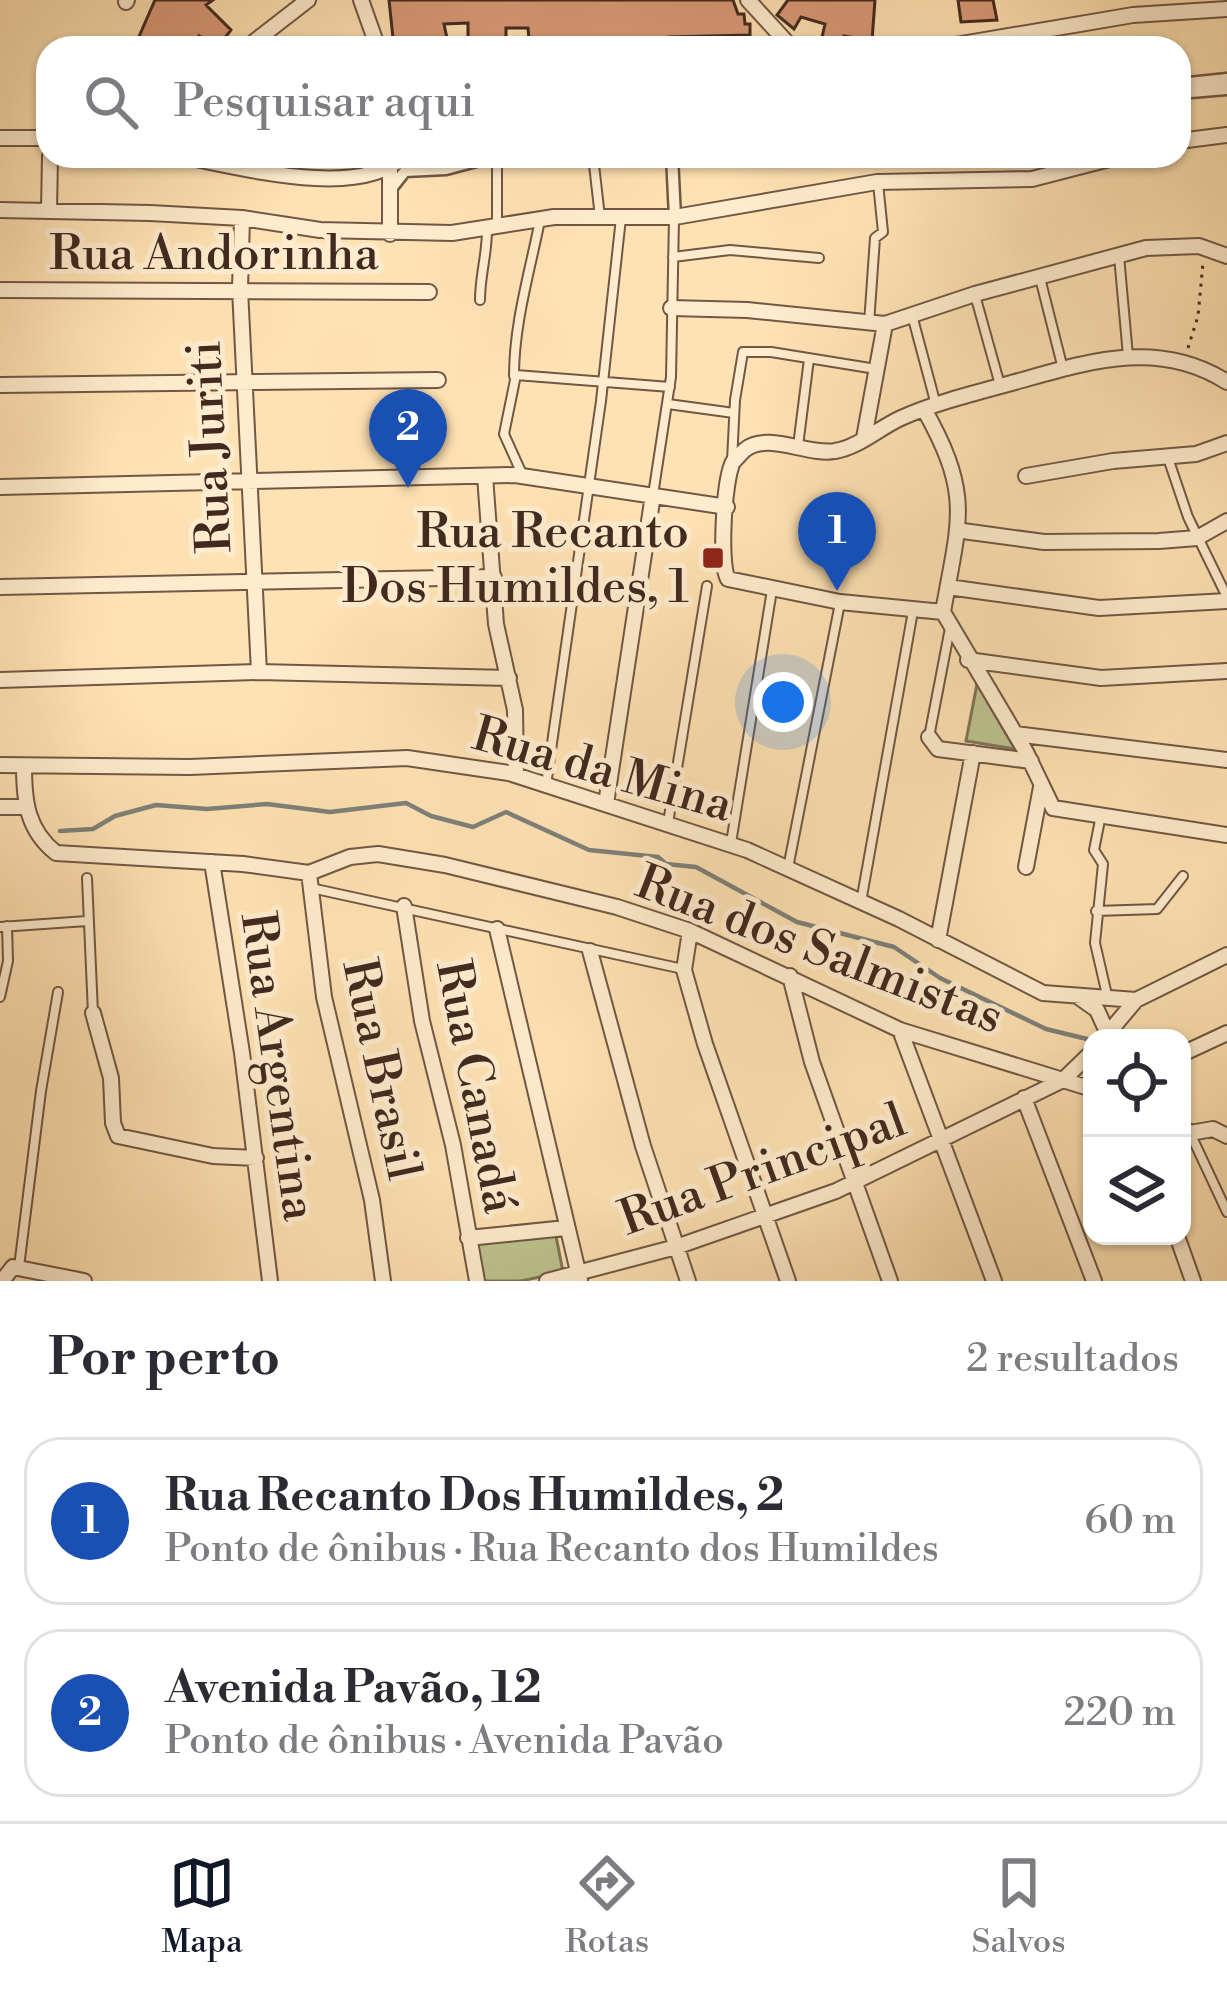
<!DOCTYPE html>
<html lang="pt">
<meta charset="utf-8">
<style>
body{margin:0;font-family:"Libre Bodoni",serif;background:#f7f7f7;color:#2b2b33}
.controls{position:absolute;right:36px;bottom:36px;display:grid;overflow:hidden;border-radius:24px;box-shadow:0 3px 9px #0004}
.controls button{width:108px;height:108px;display:grid;place-items:center;padding:0;border:0;border-bottom:3px solid #e1e1e2;background:#fff;color:#2b2b33;font:60px sans-serif}
.you{position:absolute;left:783px;top:702px;width:42px;height:42px;margin:-30px;border:9px solid #fff;border-radius:50%;background:#1a73e8;box-shadow:0 0 0 18px #1a73e833}
.badge{display:grid;place-items:center;width:78px;height:78px;border-radius:50%;background:#111827;color:#fff;font-size:39px;font-weight:700}
.pin{position:absolute;translate:-50% -99px;filter:drop-shadow(0 3px 6px #0008)}
.pin::after{content:'';position:absolute;top:63px;width:42px;height:36px;background:inherit;clip-path:polygon(0 0,100% 0,50% 100%)}
.list{margin:0;padding:0;list-style:none}
h2{display:flex;justify-content:space-between;align-items:center;height:156px;margin:0;padding:0 48px;font-size:51px}
h2 small{font-size:39px;font-weight:400;color:#7c7c81}
.list li{display:grid;grid-template-columns:78px 1fr auto;gap:36px;align-items:center;box-sizing:border-box;height:168px;margin:0 24px 24px;padding:0 24px;border:3px solid #e1e1e2;border-radius:36px}
.list b{display:block;font-size:45px;white-space:nowrap}
.list p{margin:0;font-size:39px;white-space:nowrap;color:#7c7c81}
.list em{font-size:39px;font-style:normal;color:#7c7c81}
.icon{flex:none;width:66px;height:66px;fill:none;stroke:currentColor;stroke-width:2;stroke-linecap:round;stroke-linejoin:round}
.map{position:relative;flex:none;width:1227px;height:1281px;overflow:hidden}
.search{position:absolute;background:#fff;box-shadow:0 3px 9px #0004;left:36px;right:36px;top:36px;height:132px;display:flex;align-items:center;gap:30px;box-sizing:border-box;padding:0 42px;border-radius:36px;color:#7c7c81;font-size:45px}
.sheet{height:540px;background:#fff}
nav{display:flex;justify-content:space-around;align-items:center;box-sizing:border-box;height:168px;border-top:3px solid #e1e1e2;background:#fff;font-size:33px;color:#7c7c81}
nav a{display:grid;justify-items:center;gap:6px}
nav .on{color:#111827}
.map>svg:first-child{display:block}
.green{fill:#bdc48f;stroke:#807657;stroke-width:3}
.lines{fill:none;stroke-linecap:round;stroke-linejoin:round}
.stream{stroke:#7d817a;stroke-width:4.5}
.building{fill:#d89976;stroke:#42291f;stroke-width:3}
.service-casing{stroke:#715744;stroke-width:12}
.pedestrian-casing{stroke:#715744;stroke-width:15}
.minor-casing{stroke:#715744;stroke-width:18}
.path{stroke:#42291f;stroke-width:3;stroke-dasharray:3 6;stroke-linecap:butt}
.service{stroke:#ffecce;stroke-width:8}
.pedestrian{stroke:#ffecce;stroke-width:10}
.minor{stroke:#ffecce;stroke-width:14}
.poi-dot{fill:#8f2418;stroke:#ffecce;stroke-width:4.5}
.labels{text-anchor:middle;stroke-width:10;stroke-linejoin:round;paint-order:stroke}
.street-label{font-size:48px;fill:#42291f;stroke:#ffecce}
.poi-label{font-size:48px;fill:#42291f;stroke:#ffecce;text-anchor:end}
</style>
<div class="map">
<svg width="1227" height="1281" viewBox="0 0 1227 1281">
<rect width="100%" height="100%" fill="#ffe2b3"/>
<filter id="stains"><feTurbulence type="fractalNoise" baseFrequency=".00167" numOctaves="4"/><feColorMatrix values="0 0 0 0 .2 0 0 0 0 .09 0 0 0 0 .02 0 0 0 .5 -.17"/></filter>
<radialGradient id="worn" r=".72"><stop offset=".6" stop-color="#630" stop-opacity="0"/><stop offset="1" stop-color="#630" stop-opacity=".3"/></radialGradient>
<path class="green" d="M 977,684 L 1015,749 L 966,741 Z
M 555,1231 L 563,1272 L 521,1281 L 482,1281 L 474,1241 Z"/>
<g class="lines">
<path class="stream" d="M 454,159 L 471,156
M 406,166 L 436,162
M 60,831 L 93,829 L 115,816 L 156,805 L 207,809 L 267,804 L 330,812 L 406,803 L 431,816 L 473,827 L 506,812 L 589,850 L 658,857 L 666,864 L 696,867 L 797,922 L 894,947 L 940,978 L 1046,1029 L 1087,1039"/>
</g>
<path class="building" d="M 155,0 L 213,0 L 206,5 L 231,30 L 218,47 L 199,36 L 195,48 L 134,48 Z
M 389,0 L 733,0 L 738,14 L 744,14 L 745,24 L 750,24 L 750,35 L 669,37 L 669,46 L 589,48 L 589,38 L 529,39 L 528,28 L 506,28 L 506,39 L 468,40 L 468,23 L 444,24 L 449,48 L 423,48 L 423,39 L 393,38 Z
M 788,0 L 875,0 L 872,41 L 844,36 L 842,46 L 827,45 L 821,42 L 825,24 L 801,17 L 794,29 L 777,15 Z
M 958,0 L 993,0 L 997,20 L 961,22 Z"/>
<g class="lines">
<defs>
<path id="service" d="M 497,156 L 497,226
M 570,156 L 592,156
M 593,156 L 600,217
M 1119,256 L 1128,356
M 673,257 L 730,250 L 819,258
M 1040,278 L 1063,369
M 975,295 L 1000,385
M 480,300 C 480,275 487,255 487,230
M 912,315 L 936,405
M 869,324 L 875,238 L 883,232 L 878,183
M 514,376 C 514,323 530,271 540,220
M 668,404 L 734,413
M 798,446 L 809,359
M 1168,458 L 1188,517 L 1227,597
M 732,461 L 735,400 L 743,352 L 771,352 L 876,369
M 522,474 L 504,434 L 516,375 L 670,387
M 653,495 L 671,377 L 674,218
M 929,737 L 950,628
M 546,785 L 601,401 L 621,218
M 1101,815 L 1094,850 L 1103,864 L 1095,943 L 1107,995
M 668,823 L 707,586
M 731,843 L 772,590
M 788,868 L 840,603
M 87,878 L 93,1013
M 311,888 L 683,969
M 861,902 L 913,611
M 1096,911 L 1157,909 L 1183,876
M 0,927 L 87,921
M 0,997 L 8,961 L 7,926
M 1190,1133 L 1227,1212
M 19,1267 L 41,1091 L 58,992"/>
<path id="pedestrian" d="M 1179,84 L 1227,79
M 1179,93 L 1227,89
M 672,156 L 675,217
M 397,164 L 418,157 L 450,156
M 390,190 L 405,171 L 446,169 L 495,156"/>
<path id="minor" d="M 361,0 L 378,48
M 748,0 L 792,48
M 126,2 L 127,0
M 246,48 L 308,0
M 938,48 L 1133,15 L 1227,9
M 0,138 L 48,138
M 1179,141 L 1227,135
M 180,156 C 236,166 360,201 403,156
M 0,210 L 150,213 L 242,218 L 320,230 L 452,233 L 554,217 L 675,217 L 877,182 L 1032,179 L 1121,156
M 49,211 L 50,156
M 242,218 L 240,289 L 259,672
M 390,234 L 390,168
M 0,290 L 429,292
M 671,308 L 747,310 L 885,324 L 975,294 L 1146,248 L 1199,246 L 1227,256
M 0,385 L 438,380
M 924,409 C 973,496 959,520 943,612
M 864,438 L 885,324
M 485,476 L 496,624 L 515,710 L 516,775
M 1026,476 L 1113,461 L 1196,454 L 1227,443
M 0,487 L 515,475 L 727,507
M 963,531 L 1044,542 L 1159,541 L 1197,538 L 1227,521
M 0,587 L 494,577
M 948,587 L 1099,608 L 1227,601
M 943,612 L 840,602 L 728,579 C 719,564 724,479 733,462 C 735,460 744,450 746,449 C 768,432 809,456 835,451 C 859,447 879,428 901,418 C 937,402 976,393 1015,382 C 1087,362 1158,338 1227,382
M 943,612 L 1026,752 L 1053,808 L 1227,835
M 968,660 L 1101,678 L 1227,671
M 0,680 L 259,672 L 509,678
M 1015,734 L 1227,760
M 929,737 L 938,749 L 1031,761
M 0,765 L 190,767 L 407,758 L 509,773 L 747,850 L 899,919 L 1043,993 L 1136,1000
M 24,766 C 24,801 27,830 56,853 L 243,864 L 309,873 L 350,857 L 378,854 L 445,865 L 617,907 L 690,931 L 900,1030 L 1092,1089
M 606,804 L 653,495
M 0,807 L 24,807
M 212,862 L 242,1053 L 270,1281
M 1026,867 L 1041,787
M 309,873 L 324,997 L 372,1200 L 383,1281
M 404,906 L 422,1021 L 453,1145 L 477,1281
M 497,929 L 580,1280
M 690,931 L 684,970 L 705,1044 L 788,1281
M 938,940 L 973,753
M 590,951 L 643,1146 L 688,1281
M 790,976 L 812,1062 L 890,1281
M 1080,998 L 1097,1010 L 1108,1034
M 93,1013 L 111,1078 L 113,1123 L 118,1136 L 213,1156 L 256,1158
M 900,1030 L 994,1281
M 1104,1038 L 1136,1000 L 1227,955
M 1182,1054 L 1227,1033
M 1024,1098 L 1094,1281
M 1182,1127 L 1190,1133 L 1213,1129 L 1227,1136
M 1177,1236 L 1193,1281
M 468,1238 L 566,1228
M 2,1281 L 13,1267 L 84,1281
M 547,1281 L 676,1247 L 836,1191 L 1063,1080 L 1092,1052"/>
</defs>
<use href="#service" class="service-casing"/>
<use href="#pedestrian" class="pedestrian-casing"/>
<use href="#minor" class="minor-casing"/>
<path class="path" d="M 1188,348 L 1198,316 L 1203,263"/>
<use href="#service" class="service"/>
<use href="#pedestrian" class="pedestrian"/>
<use href="#minor" class="minor"/>
</g>
<rect class="poi-dot" x="701" y="546" width="24" height="24" rx="6"/>
<g class="labels">
<g class="street-label">
<text x="214" y="269">Rua Andorinha</text>
<text transform="translate(208 447) rotate(-93)" y="17">Rua Juriti</text>
<text transform="translate(603 768) rotate(16)" y="17">Rua da Mina</text>
<text transform="translate(820 948) rotate(21)" y="17">Rua dos Salmistas</text>
<text transform="translate(280 1066) rotate(82)" y="17">Rua Argentina</text>
<text transform="translate(383 1069) rotate(78)" y="17">Rua Brasil</text>
<text transform="translate(478 1086) rotate(79)" y="17">Rua Canadá</text>
<text transform="translate(762 1168) rotate(-20)" y="17">Rua Principal</text>
</g>
<g class="poi-label">
<text x="689" y="547">Rua Recanto<tspan x="689" dy="55">Dos Humildes, 1</tspan></text>
</g>
</g>
<rect width="100%" height="100%" filter="url(#stains)"/>
<rect width="100%" height="100%" fill="url(#worn)"/>
</svg>
<div class="controls">
<button><svg class="icon" aria-label="locate" viewBox="0 0 24 24"><circle cx="12" cy="12" r="6"/><path d="M12 2v4M12 18v4M2 12h4M18 12h4"/></svg></button>
<button><svg class="icon" aria-label="layers" viewBox="0 0 24 24"><path d="M12 4l9 5-9 5-9-5zM3 14l9 5 9-5"/></svg></button>
</div>
<div class="you"></div>
<div class="pin badge" style="left:837px;top:591px;background:#1a4fb4">1</div>
<div class="pin badge" style="left:408px;top:488px;background:#1a4fb4">2</div>
<div class="search"><svg class="icon" aria-label="search" viewBox="0 0 24 24"><circle cx="10" cy="10" r="6"/><path d="M15 15l6 6"/></svg>Pesquisar aqui</div>
</div>
<section class="sheet">
<h2>Por perto<small>2 resultados</small></h2>
<ul class="list">
<li><span class="badge" style="background:#1a4fb4">1</span><div><b>Rua Recanto Dos Humildes, 2</b><p>Ponto de ônibus · Rua Recanto dos Humildes</p></div><em>60 m</em></li>
<li><span class="badge" style="background:#1a4fb4">2</span><div><b>Avenida Pavão, 12</b><p>Ponto de ônibus · Avenida Pavão</p></div><em>220 m</em></li>
</ul>
</section>
<nav>
<a class="on"><svg class="icon" aria-label="map" viewBox="0 0 24 24"><path d="M3 6l6-2 6 2 6-2v14l-6 2-6-2-6 2zM9 4v14M15 6v14"/></svg>Mapa</a>
<a><svg class="icon" aria-label="directions" viewBox="0 0 24 24"><path d="M12 3l9 9-9 9-9-9zM9 14v-3h6M13 9l2 2-2 2"/></svg>Rotas</a>
<a><svg class="icon" aria-label="saved" viewBox="0 0 24 24"><path d="M7 4h10v16l-5-4-5 4z"/></svg>Salvos</a>
</nav>
